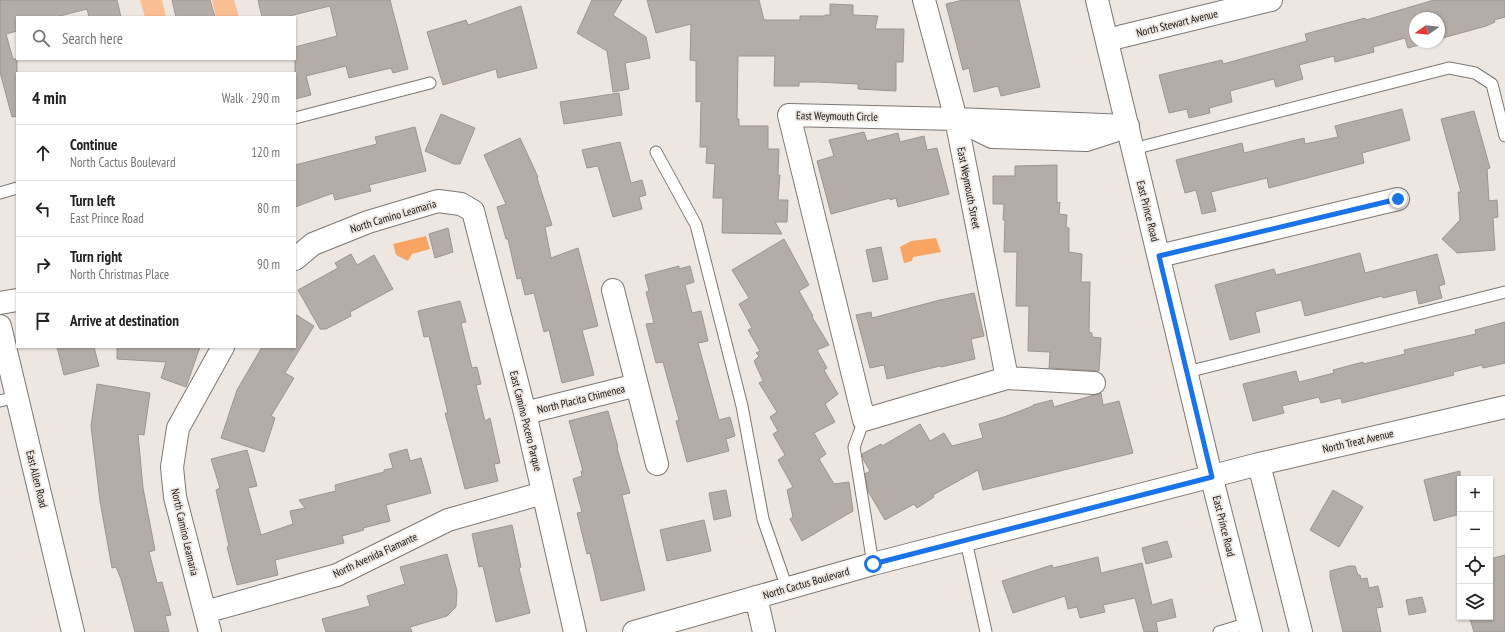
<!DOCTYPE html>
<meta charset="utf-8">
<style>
body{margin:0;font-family:"PT Sans Narrow",sans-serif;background:#f6f6f6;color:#222}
.controls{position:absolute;right:12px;bottom:12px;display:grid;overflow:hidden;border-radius:0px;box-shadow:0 1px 3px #0004}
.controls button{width:36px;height:36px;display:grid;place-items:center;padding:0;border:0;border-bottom:1px solid #e0e0e0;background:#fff;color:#222;font:20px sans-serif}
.compass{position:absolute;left:1409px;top:12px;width:36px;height:36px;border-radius:50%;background:#fff;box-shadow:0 1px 3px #0004;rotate:256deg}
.stop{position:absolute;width:12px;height:12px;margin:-9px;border:3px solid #1a73e8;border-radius:50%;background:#fff}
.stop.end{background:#1a73e8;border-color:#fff;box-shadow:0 1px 4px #0008}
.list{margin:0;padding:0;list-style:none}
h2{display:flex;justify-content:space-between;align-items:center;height:52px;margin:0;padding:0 16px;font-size:17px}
h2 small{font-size:13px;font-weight:400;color:#767676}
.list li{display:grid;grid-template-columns:26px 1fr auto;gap:12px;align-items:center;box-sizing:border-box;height:56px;padding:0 16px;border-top:1px solid #e0e0e0}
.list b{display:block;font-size:15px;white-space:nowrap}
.list p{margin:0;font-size:13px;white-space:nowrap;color:#767676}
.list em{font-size:13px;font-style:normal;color:#767676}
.icon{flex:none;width:22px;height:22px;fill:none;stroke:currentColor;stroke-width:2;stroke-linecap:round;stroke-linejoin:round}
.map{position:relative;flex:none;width:1505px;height:632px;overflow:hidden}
.search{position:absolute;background:#fff;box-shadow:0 1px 3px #0004;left:16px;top:16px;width:280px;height:44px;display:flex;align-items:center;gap:10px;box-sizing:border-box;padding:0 14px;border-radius:0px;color:#767676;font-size:15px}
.panel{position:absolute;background:#fff;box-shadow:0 1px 3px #0004;left:16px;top:72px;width:280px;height:276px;border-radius:0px}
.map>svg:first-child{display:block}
.green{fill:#f9be92}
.water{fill:#f8a463}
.building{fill:#b3aca7;stroke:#9c9591}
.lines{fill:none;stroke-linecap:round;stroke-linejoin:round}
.service-casing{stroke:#7d7772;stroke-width:13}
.minor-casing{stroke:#7d7772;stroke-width:24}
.secondary-casing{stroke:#7d7772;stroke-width:24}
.service{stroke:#fff;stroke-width:11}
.minor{stroke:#fff;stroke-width:22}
.secondary{stroke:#fff;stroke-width:22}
.route{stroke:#1a73e8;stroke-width:5}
.labels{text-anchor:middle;stroke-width:3.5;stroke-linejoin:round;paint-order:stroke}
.street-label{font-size:11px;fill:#151210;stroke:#ede6e1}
</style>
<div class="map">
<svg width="1505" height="632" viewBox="0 0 1505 632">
<rect width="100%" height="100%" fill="#ede6e1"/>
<path class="green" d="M 140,0 L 162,0 L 166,17 L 145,17 Z
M 212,0 L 234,0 L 239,17 L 216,17 Z"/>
<path class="water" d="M 426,236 L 430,249 L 412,254 L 408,261 L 396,255 L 393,244 Z
M 936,238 L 941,252 L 913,257 L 912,261 L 904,263 L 900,247 L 911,241 Z"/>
<path class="building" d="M 0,0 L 117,0 L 121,17 L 89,17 L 87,9 L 56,17 L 17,17 L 17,31 L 6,34 L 13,59 L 17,59 L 17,116 L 12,117 L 0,72 Z
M 172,0 L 210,0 L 215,17 L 176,17 Z
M 258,0 L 390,0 L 408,69 L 393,73 L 391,68 L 349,78 L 346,66 L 306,76 L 311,95 L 295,99 L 295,47 L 337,36 L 330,6 L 285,17 L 262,17 Z
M 592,0 L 622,0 L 613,15 L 646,37 L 650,58 L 625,63 L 629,89 L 613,92 L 607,51 L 577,33 Z
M 647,0 L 759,0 L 764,20 L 800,20 L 800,16 L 825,16 L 825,15 L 830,15 L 830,4 L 853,5 L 853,15 L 878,16 L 875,29 L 904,29 L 903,62 L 896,62 L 896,91 L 858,89 L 858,84 L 817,82 L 799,82 L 799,86 L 774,86 L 775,56 L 738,56 L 737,119 L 739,119 L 739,126 L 768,126 L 768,149 L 779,149 L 778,175 L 780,175 L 778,200 L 788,200 L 787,222 L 775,222 L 782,234 L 722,233 L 723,198 L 713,198 L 715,164 L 706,163 L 707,147 L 700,147 L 701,101 L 696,102 L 696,61 L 690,60 L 691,24 L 656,33 Z
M 963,0 L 1019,0 L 1040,87 L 1001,96 L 998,86 L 974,92 L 969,68 L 963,70 L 946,4 Z
M 1434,0 L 1505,0 L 1505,17 L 1494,20 L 1495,22 L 1486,26 L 1439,39 L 1439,18 L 1415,18 L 1415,42 L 1430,42 L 1408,48 L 1405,38 L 1373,47 L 1374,52 L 1335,62 L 1334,56 L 1299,65 L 1303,79 L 1276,87 L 1274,79 L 1230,91 L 1232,102 L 1209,108 L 1210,113 L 1189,118 L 1187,109 L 1169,113 L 1159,75 L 1222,60 L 1223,64 L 1307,41 L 1305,34 L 1365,18 L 1366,20 Z
M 521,6 L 537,68 L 498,78 L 496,69 L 443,85 L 427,32 L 466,20 L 468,25 Z
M 619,93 L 622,115 L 564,124 L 560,102 Z
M 1402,109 L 1410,140 L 1362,153 L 1364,163 L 1269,188 L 1267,178 L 1211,192 L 1216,211 L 1202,214 L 1196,190 L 1185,193 L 1176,160 L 1242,143 L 1244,153 L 1304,138 L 1305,144 L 1338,137 L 1335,126 Z
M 1474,111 L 1490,168 L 1487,169 L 1489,201 L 1497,200 L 1498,217 L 1493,218 L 1495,250 L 1457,253 L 1442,239 L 1460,220 L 1458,192 L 1461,192 L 1441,119 Z
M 441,114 L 475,128 L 460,164 L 454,164 L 425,151 Z
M 415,127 L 426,171 L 369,185 L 371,191 L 335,200 L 333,193 L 295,207 L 295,165 L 377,144 L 375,137 Z
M 864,132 L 867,141 L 898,133 L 900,142 L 924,136 L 927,150 L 937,148 L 949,194 L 898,207 L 896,198 L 890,200 L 890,198 L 831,214 L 817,161 L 834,156 L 829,140 Z
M 520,138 L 538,177 L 537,178 L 552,225 L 545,227 L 551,258 L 578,248 L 598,326 L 582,330 L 594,375 L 562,383 L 549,330 L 544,332 L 534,293 L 525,295 L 521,278 L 517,279 L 508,239 L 506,239 L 497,207 L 506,204 L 484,155 Z
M 620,142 L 631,183 L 642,180 L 646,195 L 639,197 L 642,209 L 613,217 L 598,166 L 587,168 L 582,150 Z
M 1057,165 L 1057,203 L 1060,202 L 1059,214 L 1067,215 L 1066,227 L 1069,228 L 1069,252 L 1082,254 L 1081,282 L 1090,282 L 1089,332 L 1092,333 L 1092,337 L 1101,338 L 1099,371 L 1049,368 L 1050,352 L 1028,351 L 1029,306 L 1016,306 L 1017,252 L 1004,252 L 1005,220 L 1003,220 L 1004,204 L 993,204 L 993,176 L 1015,176 L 1015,166 Z
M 448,228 L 453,252 L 435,258 L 429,234 Z
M 784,239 L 809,285 L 799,291 L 813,316 L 812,317 L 829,345 L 817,350 L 827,368 L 824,370 L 838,394 L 825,404 L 835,422 L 814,433 L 826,454 L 819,459 L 834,484 L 849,482 L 853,511 L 802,541 L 790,519 L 793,517 L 787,490 L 793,487 L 778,460 L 785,455 L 773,434 L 778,431 L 770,417 L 777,412 L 759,383 L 763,381 L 754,361 L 759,356 L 756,353 L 760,351 L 748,330 L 752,328 L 739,304 L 749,298 L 732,270 Z
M 881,247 L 888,279 L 873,282 L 866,250 Z
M 1360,253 L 1365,273 L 1437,254 L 1445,284 L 1439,286 L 1442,298 L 1419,304 L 1416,290 L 1383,298 L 1382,296 L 1305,316 L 1301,300 L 1255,312 L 1260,332 L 1230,340 L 1215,285 L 1274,269 L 1276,275 Z
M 351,254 L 357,265 L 374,255 L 393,289 L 350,312 L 351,316 L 326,329 L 320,329 L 298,290 L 338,268 L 335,263 Z
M 679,266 L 679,269 L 690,266 L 694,282 L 685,285 L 692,313 L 701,311 L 708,341 L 698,343 L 719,420 L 730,417 L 735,436 L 726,439 L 729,451 L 687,462 L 676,421 L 679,420 L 663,362 L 656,363 L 646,324 L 654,323 L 646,292 L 649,291 L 645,275 Z
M 974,293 L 984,336 L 971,339 L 975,359 L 941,367 L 940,366 L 887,379 L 884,365 L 870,368 L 856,315 L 871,312 L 872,318 L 940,300 Z
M 460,301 L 466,322 L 461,323 L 472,368 L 477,367 L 481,384 L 476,385 L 485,421 L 490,418 L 500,463 L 494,464 L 498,481 L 465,489 L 445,413 L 448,413 L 429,336 L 424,337 L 418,311 Z
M 295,314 L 314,326 L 285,373 L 294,378 L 271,416 L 275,418 L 264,452 L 221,438 L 237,390 L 262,347 L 295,347 Z
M 1505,322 L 1505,363 L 1483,368 L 1482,365 L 1453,372 L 1454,375 L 1342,403 L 1341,398 L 1321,403 L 1319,397 L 1282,406 L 1284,413 L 1253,421 L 1243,384 L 1296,371 L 1299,382 L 1334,373 L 1333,370 L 1363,362 L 1363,364 L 1405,354 L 1404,350 L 1476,334 L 1475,330 Z
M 57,347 L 94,347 L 99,366 L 64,375 Z
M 117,347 L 200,347 L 186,387 L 161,378 L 166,362 L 117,359 Z
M 97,384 L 150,393 L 144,435 L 138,434 L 143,488 L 155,550 L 149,552 L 157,583 L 162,582 L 171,615 L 165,616 L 169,632 L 135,632 L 121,579 L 116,567 L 112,568 L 100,501 L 91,426 Z
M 1101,393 L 1103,405 L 1119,401 L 1133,453 L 983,490 L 978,470 L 933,495 L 934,497 L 917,508 L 914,504 L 885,520 L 868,491 L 865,474 L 870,471 L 863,459 L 862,454 L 881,444 L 882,446 L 920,424 L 930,441 L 944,433 L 952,446 L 983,438 L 979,424 L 1004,417 L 1033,406 L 1033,405 L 1052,400 L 1054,407 Z
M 608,411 L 618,447 L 617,448 L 630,493 L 622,495 L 645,590 L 601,601 L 590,553 L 587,554 L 577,513 L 582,512 L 573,479 L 582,476 L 581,471 L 583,471 L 569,421 Z
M 407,449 L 410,461 L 421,458 L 431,493 L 386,505 L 390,521 L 363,528 L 364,530 L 342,536 L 344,543 L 275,560 L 278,575 L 237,585 L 227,547 L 229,546 L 216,490 L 220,488 L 211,459 L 247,450 L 257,486 L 248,488 L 261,535 L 293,524 L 290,511 L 305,508 L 299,500 L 336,491 L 335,485 L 384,472 L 384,470 L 393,468 L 389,454 Z
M 1460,471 L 1460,514 L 1434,521 L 1424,480 Z
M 726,490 L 731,516 L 714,520 L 709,493 Z
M 1333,490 L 1363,507 L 1339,547 L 1310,530 Z
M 704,520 L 711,551 L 667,561 L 660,530 Z
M 512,525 L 521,567 L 519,568 L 530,613 L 496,622 L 483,566 L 479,567 L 472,534 Z
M 1167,541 L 1172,557 L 1146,564 L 1142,548 Z
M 447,554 L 457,591 L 456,607 L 447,616 L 410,627 L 412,632 L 326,632 L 322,619 L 370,606 L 367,596 L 405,584 L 400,567 Z
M 1505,555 L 1505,632 L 1474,632 L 1470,619 L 1479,617 L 1490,617 L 1490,559 Z
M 1098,557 L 1101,573 L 1142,563 L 1152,605 L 1172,599 L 1176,617 L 1156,622 L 1158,632 L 1144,632 L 1135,598 L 1103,605 L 1105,612 L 1080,618 L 1077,607 L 1068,609 L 1065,596 L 1013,613 L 1002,581 L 1052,565 L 1053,568 Z
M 1349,566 L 1355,566 L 1358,575 L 1360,575 L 1361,579 L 1367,578 L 1369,588 L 1378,586 L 1383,607 L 1376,608 L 1381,632 L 1343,632 L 1330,577 L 1330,571 Z
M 1422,597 L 1426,612 L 1409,615 L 1406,600 Z"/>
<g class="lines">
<defs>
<path id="service" d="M 295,118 L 430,83
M 1133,149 L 1449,68 L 1475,73 L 1492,84 L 1505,136
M 656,152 L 696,225 L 742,406 L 763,519 L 787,588
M 0,193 L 17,188
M 1187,372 L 1505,292
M 0,401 L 17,397
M 864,420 L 854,447 L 873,564
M 966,541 L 986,632
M 1219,632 L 1249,623"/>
<path id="minor" d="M 924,0 L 956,119 L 1007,378 L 864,420 L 789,115 L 956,119 L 1128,126
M 1107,40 L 1271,0
M 962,122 L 992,137 L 1086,140 L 1114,131
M 1159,256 L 1398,199
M 295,259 L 313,244 L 368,222 L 438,201 L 461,204 L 473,211 L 525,413 L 575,632
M 613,290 L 657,464
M 0,303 L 17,300
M 0,326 L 73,632
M 1007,378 L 1094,383
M 525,413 L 637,385
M 1259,464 L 1301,632
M 756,597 L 764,632
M 205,612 L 337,575 L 448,520 L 543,493
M 210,632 L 175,497 L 172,467 L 178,428 L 223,347
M 634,632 L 873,564 L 1259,464 L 1505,407"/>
<path id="secondary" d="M 1097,0 L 1210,471 L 1251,632"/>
</defs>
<use href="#service" class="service-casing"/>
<use href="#minor" class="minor-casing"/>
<use href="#secondary" class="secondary-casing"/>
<use href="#service" class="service"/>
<use href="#minor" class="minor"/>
<use href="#secondary" class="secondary"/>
</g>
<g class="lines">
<path class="route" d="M 873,564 L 1212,477 L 1159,256 L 1398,199"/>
</g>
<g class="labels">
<g class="street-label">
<text transform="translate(1177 23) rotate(-14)" y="4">North Stewart Avenue</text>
<text transform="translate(837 116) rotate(1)" y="4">East Weymouth Circle</text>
<text transform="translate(969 188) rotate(79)" y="4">East Weymouth Street</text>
<text transform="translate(1148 211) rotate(76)" y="4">East Prince Road</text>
<text transform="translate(393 216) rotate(-17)" y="4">North Camino Leamaria</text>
<text transform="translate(581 399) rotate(-14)" y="4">North Placita Chimenea</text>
<text transform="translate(526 421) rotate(76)" y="4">East Camino Pocero Parque</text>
<text transform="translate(1358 441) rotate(-13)" y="4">North Treat Avenue</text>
<text transform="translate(37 479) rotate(76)" y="4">East Allen Road</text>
<text transform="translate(1224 526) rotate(76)" y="4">East Prince Road</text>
<text transform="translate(185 532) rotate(77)" y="4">North Camino Leamaria</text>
<text transform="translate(375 555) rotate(-25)" y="4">North Avenida Flamante</text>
<text transform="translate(806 583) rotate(-16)" y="4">North Cactus Boulevard</text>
</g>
</g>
</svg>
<div class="controls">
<button>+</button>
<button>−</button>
<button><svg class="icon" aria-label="locate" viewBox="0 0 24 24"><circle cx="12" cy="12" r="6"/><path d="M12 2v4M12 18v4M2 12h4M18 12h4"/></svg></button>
<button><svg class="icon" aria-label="layers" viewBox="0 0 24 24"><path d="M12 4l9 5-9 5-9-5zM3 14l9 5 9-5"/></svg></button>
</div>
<svg class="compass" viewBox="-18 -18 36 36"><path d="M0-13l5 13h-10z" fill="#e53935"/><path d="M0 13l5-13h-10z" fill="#767676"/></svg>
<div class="stop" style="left:873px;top:564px"></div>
<div class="stop end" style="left:1398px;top:199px"></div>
<div class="search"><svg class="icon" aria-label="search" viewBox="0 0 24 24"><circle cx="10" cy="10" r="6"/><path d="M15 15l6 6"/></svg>Search here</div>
<section class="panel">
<h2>4 min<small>Walk · 290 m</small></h2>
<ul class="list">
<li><svg class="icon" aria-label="ahead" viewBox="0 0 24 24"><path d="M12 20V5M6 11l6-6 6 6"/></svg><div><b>Continue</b><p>North Cactus Boulevard</p></div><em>120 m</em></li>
<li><svg class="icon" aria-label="left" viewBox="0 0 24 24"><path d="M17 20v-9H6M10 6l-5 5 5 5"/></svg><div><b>Turn left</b><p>East Prince Road</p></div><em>80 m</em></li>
<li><svg class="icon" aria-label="right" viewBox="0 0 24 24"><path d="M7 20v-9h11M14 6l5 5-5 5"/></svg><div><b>Turn right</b><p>North Christmas Place</p></div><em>90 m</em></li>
<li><svg class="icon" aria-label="arrive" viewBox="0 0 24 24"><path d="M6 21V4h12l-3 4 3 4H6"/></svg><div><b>Arrive at destination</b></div></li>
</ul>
</section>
</div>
